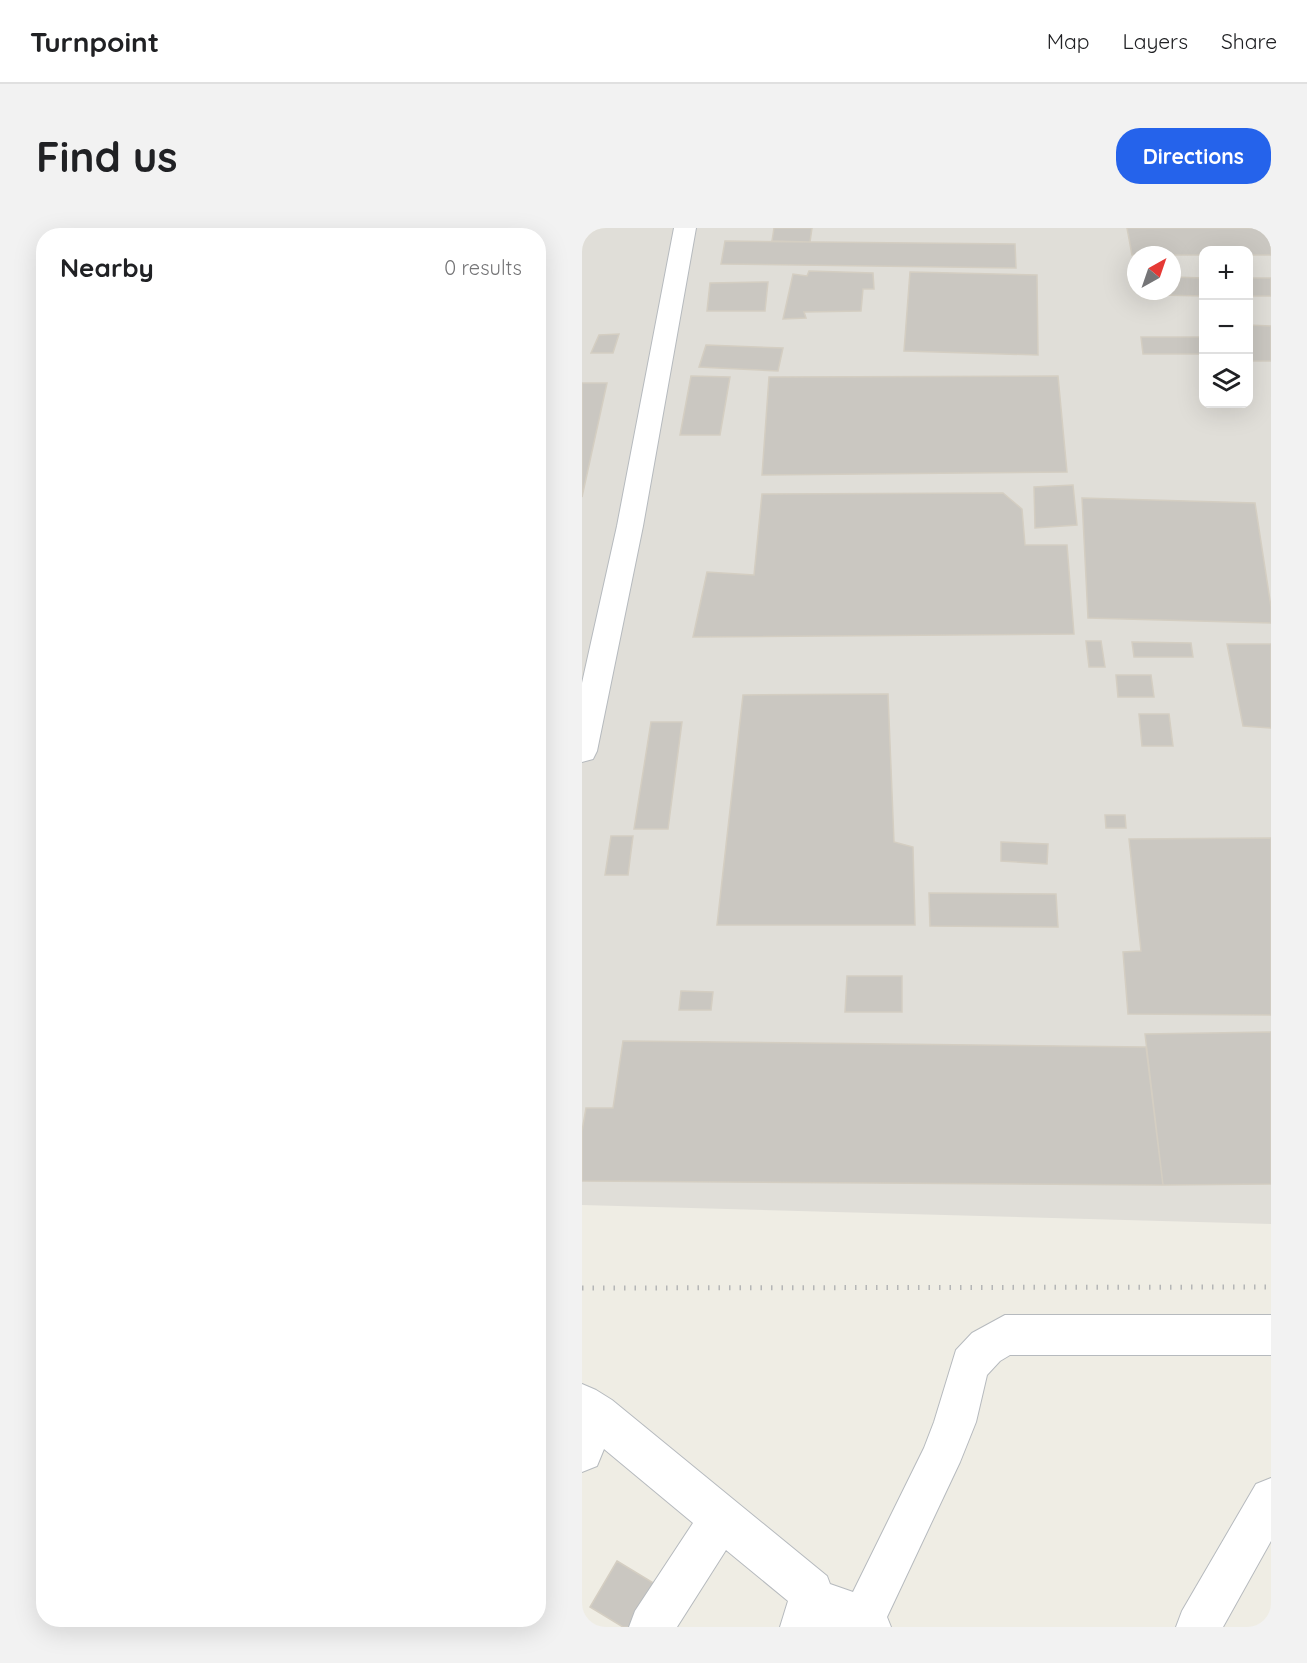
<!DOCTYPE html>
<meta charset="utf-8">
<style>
body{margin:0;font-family:Quicksand,sans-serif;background:#f2f2f2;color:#202124}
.controls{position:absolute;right:18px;top:18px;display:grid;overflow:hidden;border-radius:12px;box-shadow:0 6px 24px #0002}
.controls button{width:54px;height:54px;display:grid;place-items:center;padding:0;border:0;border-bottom:2px solid #e0e0e0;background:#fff;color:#202124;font:30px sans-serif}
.compass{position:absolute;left:545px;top:18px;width:54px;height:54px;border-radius:50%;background:#fff;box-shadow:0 6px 24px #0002;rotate:40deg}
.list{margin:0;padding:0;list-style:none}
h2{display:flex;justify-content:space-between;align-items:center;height:78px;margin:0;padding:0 24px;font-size:26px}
h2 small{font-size:20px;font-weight:400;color:#757577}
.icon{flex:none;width:33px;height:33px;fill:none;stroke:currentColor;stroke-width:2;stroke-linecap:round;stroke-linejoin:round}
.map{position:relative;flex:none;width:689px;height:1399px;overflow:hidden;border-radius:24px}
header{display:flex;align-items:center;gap:36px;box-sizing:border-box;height:84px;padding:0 30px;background:#fff;border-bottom:2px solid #e0e0e0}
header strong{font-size:28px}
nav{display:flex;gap:33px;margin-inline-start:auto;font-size:21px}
.intro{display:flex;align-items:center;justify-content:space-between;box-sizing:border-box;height:144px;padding:0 36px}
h1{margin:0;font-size:42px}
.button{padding:15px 27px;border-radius:24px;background:#2563eb;color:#fff;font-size:21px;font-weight:700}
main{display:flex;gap:36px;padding:0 36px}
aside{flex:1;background:#fff;border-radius:24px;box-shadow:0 6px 24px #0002}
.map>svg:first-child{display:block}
.industrial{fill:#e0ded8;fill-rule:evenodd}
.building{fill:#cac7c1;stroke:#d4cec2;stroke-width:1.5}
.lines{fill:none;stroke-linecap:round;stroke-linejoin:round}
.minor-casing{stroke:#b6babe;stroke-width:2}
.minor{fill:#fff;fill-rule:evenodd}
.rail{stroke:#b5b6b6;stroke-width:5;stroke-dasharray:1.5 9;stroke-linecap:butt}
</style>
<header>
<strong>Turnpoint</strong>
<nav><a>Map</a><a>Layers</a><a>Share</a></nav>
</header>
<div class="intro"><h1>Find us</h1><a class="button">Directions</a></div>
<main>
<aside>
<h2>Nearby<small>0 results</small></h2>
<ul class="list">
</ul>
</aside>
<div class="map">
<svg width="689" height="1399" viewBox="0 0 689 1399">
<rect width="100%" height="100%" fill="#efede4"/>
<path class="industrial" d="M 0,0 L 689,0 L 689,996 L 0,977 ZM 622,22 L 666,22 L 666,176 L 622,176 ZM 554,27 L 590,27 L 590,63 L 554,63 Z"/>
<path class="building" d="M 192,0 L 230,0 L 228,14 L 190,13 Z
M 545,0 L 689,0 L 689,27 L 666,27 L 666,22 L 622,22 L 622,27 L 550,27 Z
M 143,13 L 433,16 L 434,40 L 139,36 Z
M 227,43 L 291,45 L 292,61 L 281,61 L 279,83 L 222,84 L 224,90 L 201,91 L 211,46 L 225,48 Z
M 328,44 L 455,47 L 456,127 L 322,123 Z
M 590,49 L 622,50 L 622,68 L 577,67 L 576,63 L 590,63 Z
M 666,50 L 689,50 L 689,68 L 666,68 Z
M 186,54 L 183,83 L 125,83 L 128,55 Z
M 666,97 L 689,98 L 689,133 L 670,133 Z
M 37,106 L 31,125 L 9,125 L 17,107 Z
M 559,109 L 622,109 L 622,126 L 561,126 Z
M 124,117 L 201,120 L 196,143 L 117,139 Z
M 109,148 L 148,149 L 138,207 L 98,207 Z
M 476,148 L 485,244 L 180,247 L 187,149 Z
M 0,155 L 25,155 L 0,269 Z
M 491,257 L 495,297 L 453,300 L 452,259 Z
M 421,265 L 440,281 L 443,317 L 485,317 L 492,406 L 111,409 L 125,344 L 172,347 L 180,266 Z
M 500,270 L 673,275 L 689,379 L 689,395 L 506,390 Z
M 504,413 L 519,413 L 523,439 L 507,439 Z
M 550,414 L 609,415 L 611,429 L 552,429 Z
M 645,416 L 689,416 L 689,500 L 661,498 Z
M 534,447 L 569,447 L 572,469 L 536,469 Z
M 306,466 L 312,614 L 331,619 L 333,697 L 135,697 L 161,467 Z
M 557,486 L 587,486 L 591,518 L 560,518 Z
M 69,494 L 100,494 L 86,601 L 52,601 Z
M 523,587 L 543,587 L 544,600 L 524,600 Z
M 29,608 L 51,608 L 46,647 L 23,647 Z
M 689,610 L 689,787 L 546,786 L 541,724 L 559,723 L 547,611 Z
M 419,614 L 466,616 L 465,636 L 419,633 Z
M 347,665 L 474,666 L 476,699 L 348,698 Z
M 265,748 L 320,748 L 320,784 L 263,784 Z
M 99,763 L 131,764 L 129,782 L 97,782 Z
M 689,804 L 689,956 L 581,957 L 563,806 Z
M 41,813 L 564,819 L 581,957 L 0,953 L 0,903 L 4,880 L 31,880 Z
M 35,1333 L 78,1359 L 55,1399 L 41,1399 L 8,1379 Z"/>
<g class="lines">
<defs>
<path id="minor" d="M 92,0 L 114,0 L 61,298 L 15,523 L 11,531 L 0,534 L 0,455 L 35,298 Z
M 423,1087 L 689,1087 L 689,1127 L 428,1127 L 418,1133 L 405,1147 L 394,1194 L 378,1234 L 305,1389 L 309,1399 L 198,1399 L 206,1373 L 144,1322 L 95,1399 L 47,1399 L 53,1383 L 111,1295 L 22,1221 L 15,1238 L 0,1244 L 0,1156 L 14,1162 L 30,1172 L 245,1348 L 248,1356 L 271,1364 L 342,1220 L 352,1194 L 374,1122 L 390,1105 Z
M 689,1250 L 689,1313 L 641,1399 L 594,1399 L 600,1383 L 674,1256 Z"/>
</defs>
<use href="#minor" class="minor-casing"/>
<use href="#minor" class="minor"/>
<path class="rail" d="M 0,1060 L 689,1059"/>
</g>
</svg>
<div class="controls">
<button>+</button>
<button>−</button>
<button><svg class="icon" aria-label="layers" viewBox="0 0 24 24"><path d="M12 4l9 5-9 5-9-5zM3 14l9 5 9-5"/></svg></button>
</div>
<svg class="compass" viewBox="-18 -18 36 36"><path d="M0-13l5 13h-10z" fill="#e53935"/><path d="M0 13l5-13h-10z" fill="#757577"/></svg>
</div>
</main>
